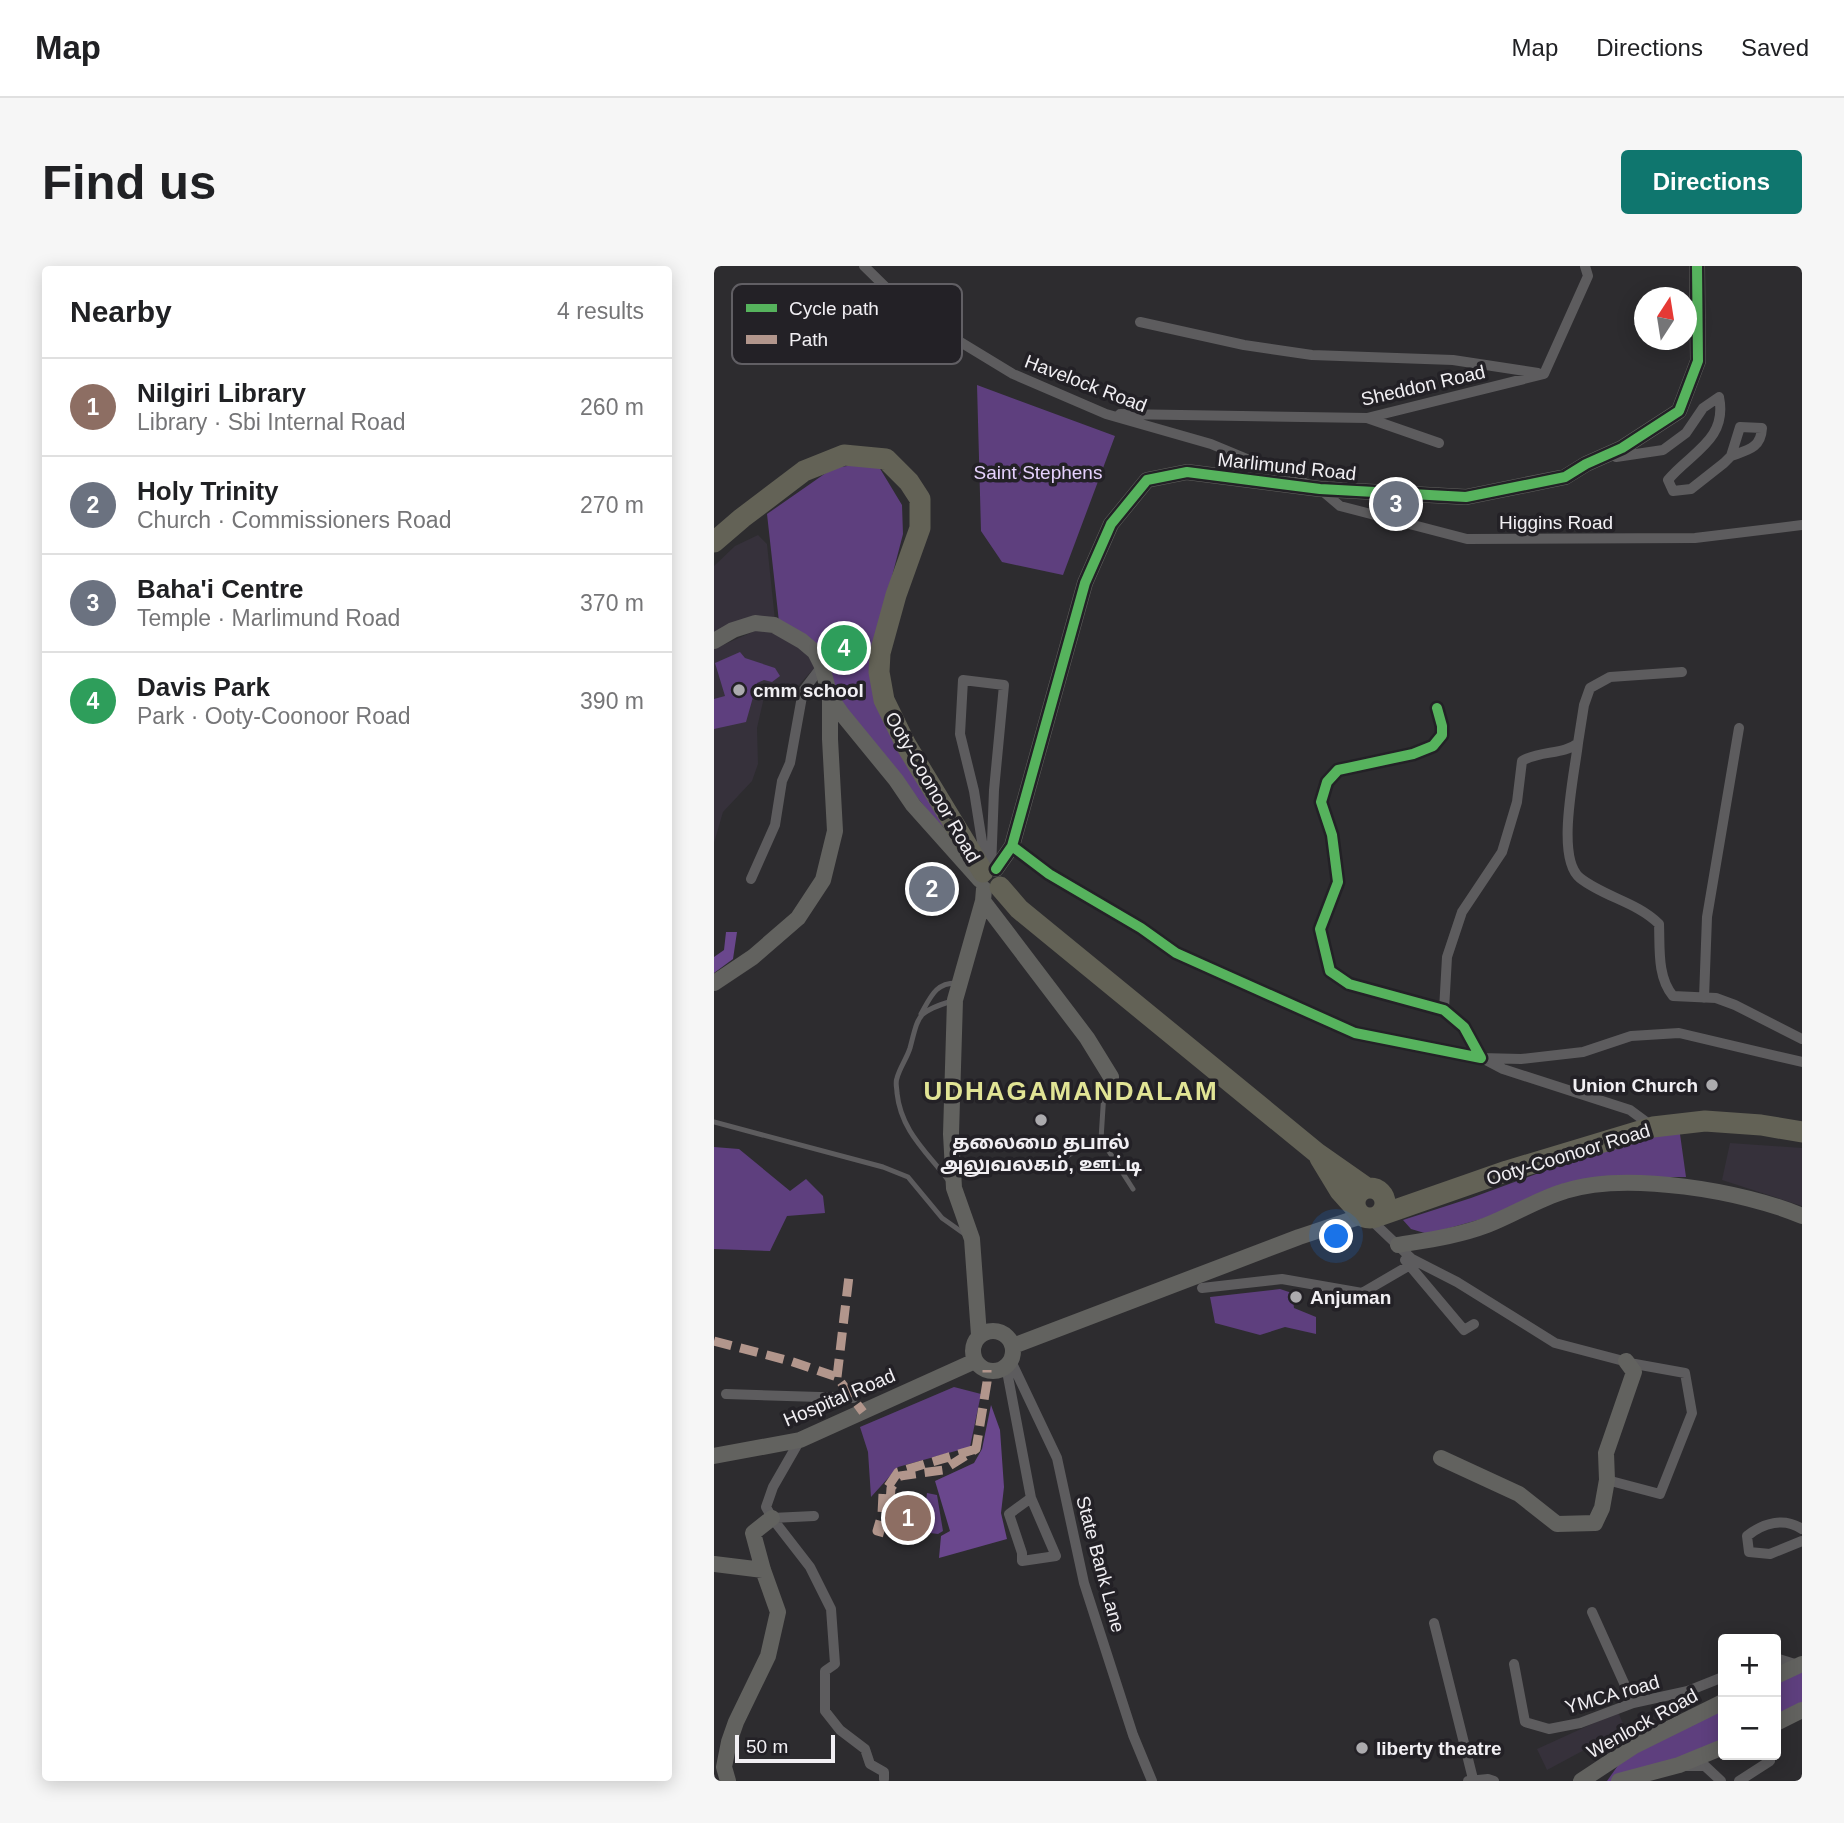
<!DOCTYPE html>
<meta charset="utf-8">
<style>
body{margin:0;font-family:Helvetica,"Noto Sans Tamil",sans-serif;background:#f6f6f6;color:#202124}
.controls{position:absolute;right:21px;bottom:21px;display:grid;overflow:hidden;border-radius:7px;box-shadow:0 4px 18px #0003}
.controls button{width:63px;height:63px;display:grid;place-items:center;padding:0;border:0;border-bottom:2px solid #e0e0e0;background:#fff;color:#202124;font:35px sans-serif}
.compass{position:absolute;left:920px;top:21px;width:63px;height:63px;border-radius:50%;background:#fff;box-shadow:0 4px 18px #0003;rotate:12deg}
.scale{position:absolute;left:21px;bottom:18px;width:100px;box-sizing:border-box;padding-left:7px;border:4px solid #f1eff3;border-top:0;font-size:19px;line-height:24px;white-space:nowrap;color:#f1eff3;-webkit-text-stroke:5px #232126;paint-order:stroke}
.you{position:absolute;left:623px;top:971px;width:24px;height:24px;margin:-18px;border:5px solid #fff;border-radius:50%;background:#1a73e8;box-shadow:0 0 0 10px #1a73e833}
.badge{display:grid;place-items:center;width:46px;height:46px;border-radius:50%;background:#0f766e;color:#fff;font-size:23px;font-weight:700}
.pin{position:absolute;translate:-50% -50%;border:4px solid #fff;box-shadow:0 2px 7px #0006}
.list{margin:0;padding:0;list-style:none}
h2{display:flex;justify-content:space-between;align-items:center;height:91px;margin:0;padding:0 28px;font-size:30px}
h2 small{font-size:23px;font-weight:400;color:#757577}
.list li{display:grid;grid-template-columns:46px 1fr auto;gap:21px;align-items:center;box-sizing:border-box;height:98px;padding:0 28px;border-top:2px solid #e0e0e0}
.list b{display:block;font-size:26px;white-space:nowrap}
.list p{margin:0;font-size:23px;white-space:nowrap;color:#757577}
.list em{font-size:23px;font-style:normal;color:#757577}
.map{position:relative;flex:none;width:1088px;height:1515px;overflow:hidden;border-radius:7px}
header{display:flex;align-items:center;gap:42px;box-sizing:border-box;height:98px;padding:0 35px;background:#fff;border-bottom:2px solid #e0e0e0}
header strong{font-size:33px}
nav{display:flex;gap:38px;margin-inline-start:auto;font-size:24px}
.intro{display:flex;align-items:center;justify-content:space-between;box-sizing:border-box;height:168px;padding:0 42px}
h1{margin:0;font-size:49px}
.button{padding:18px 32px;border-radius:7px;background:#0f766e;color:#fff;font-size:24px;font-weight:700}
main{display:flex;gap:42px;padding:0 42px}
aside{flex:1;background:#fff;border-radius:7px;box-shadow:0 4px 18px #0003}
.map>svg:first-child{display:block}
.built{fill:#36313b}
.green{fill:#5e3f7e}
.forest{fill:#6a478d}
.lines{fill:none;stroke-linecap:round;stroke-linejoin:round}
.lane{stroke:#5d5c5e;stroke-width:5}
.street{stroke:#5d5c5e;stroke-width:10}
.secondary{stroke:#62625f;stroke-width:16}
.highway{stroke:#636256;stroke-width:21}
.quiet{stroke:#b2968c;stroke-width:9;stroke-dasharray:18 9;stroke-linecap:butt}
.cycleway-casing{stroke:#232126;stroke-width:15}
.cycleway{stroke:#56b35d;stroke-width:10}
.poi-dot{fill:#acabae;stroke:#232126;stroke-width:2.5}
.labels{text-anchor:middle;stroke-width:7;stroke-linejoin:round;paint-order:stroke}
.street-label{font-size:19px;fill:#f1eff3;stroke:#232126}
.park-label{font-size:19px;fill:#e6d2fe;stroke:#232126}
.poi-label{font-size:19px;font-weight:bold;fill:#f1eff3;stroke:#232126;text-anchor:start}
.district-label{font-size:26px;font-weight:bold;letter-spacing:2px;fill:#e1e495;stroke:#232126}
.key{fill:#232126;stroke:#615f64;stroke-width:2}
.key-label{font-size:19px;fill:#f1eff3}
</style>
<header>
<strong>Map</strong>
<nav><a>Map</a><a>Directions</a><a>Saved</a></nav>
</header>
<div class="intro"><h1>Find us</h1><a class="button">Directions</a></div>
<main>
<aside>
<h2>Nearby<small>4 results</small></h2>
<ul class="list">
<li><span class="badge" style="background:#8d6e63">1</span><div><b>Nilgiri Library</b><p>Library · Sbi Internal Road</p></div><em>260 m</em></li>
<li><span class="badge" style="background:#6b7280">2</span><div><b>Holy Trinity</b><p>Church · Commissioners Road</p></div><em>270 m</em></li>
<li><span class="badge" style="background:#6b7280">3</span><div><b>Baha'i Centre</b><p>Temple · Marlimund Road</p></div><em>370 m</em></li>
<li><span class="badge" style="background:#2e9e5b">4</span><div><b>Davis Park</b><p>Park · Ooty-Coonoor Road</p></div><em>390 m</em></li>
</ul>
</aside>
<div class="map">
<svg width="1088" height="1515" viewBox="0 0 1088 1515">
<rect width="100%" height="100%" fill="#2d2c2f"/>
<path class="built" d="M 44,269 L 53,278 L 61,354 L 0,372 L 0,300 L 21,280 Z
M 43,364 L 64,368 L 90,382 L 102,400 L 84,420 L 53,418 L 43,462 L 44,498 L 38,515 L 9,546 L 0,577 L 0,383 Z
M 1016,877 L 1088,882 L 1088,940 L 1008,914 Z
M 904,1446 L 911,1462 L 833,1504 L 823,1483 Z"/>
<path class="green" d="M 263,119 L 401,170 L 349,309 L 288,296 L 267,265 Z
M 162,196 L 188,239 L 189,268 L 155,399 L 234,564 L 224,557 L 121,431 L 117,405 L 65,356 L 53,248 L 119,202 Z
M 26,386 L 31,392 L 61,402 L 66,410 L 58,416 L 50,414 L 43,417 L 32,456 L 0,463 L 0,433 L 11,430 L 1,397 Z
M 965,861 L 972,911 L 917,911 L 714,968 L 697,963 L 689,954 L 757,932 L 844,900 Z
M 0,881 L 25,883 L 76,925 L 92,913 L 109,930 L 111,947 L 73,950 L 56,985 L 0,983 Z
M 566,1023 L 578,1027 L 580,1042 L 602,1051 L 602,1068 L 571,1061 L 546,1069 L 501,1057 L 496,1031 Z
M 240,1121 L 267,1128 L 256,1181 L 184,1201 L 157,1231 L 154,1186 L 146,1161 Z
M 213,1227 L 223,1229 L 229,1265 L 224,1268 L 208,1266 Z
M 1088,1398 L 1088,1444 L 1062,1457 L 1062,1411 Z
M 1009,1439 L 1009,1481 L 905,1515 L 893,1515 L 910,1491 Z"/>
<path class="forest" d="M 12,666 L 23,666 L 19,693 L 0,707 L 0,691 L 10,684 Z
M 277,1139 L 286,1164 L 290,1221 L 287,1247 L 293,1273 L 225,1292 L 227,1270 L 236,1265 L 221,1215 L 260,1197 L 268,1183 Z"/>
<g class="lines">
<path class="lane" d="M 207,748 C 217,730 222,716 244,717
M 395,814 L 390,826 L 387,873 L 419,923
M 0,856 L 169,901 L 194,911 L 228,952 L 252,969
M 348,893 L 376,876
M 234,914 C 213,886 187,865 183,827 C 183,822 181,817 183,812 C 186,801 193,792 196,782 C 205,748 203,746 238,735"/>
<path class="street" d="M 150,0 L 197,46 L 299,108 L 392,148 L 497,178 L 591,217
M 426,56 L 530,79 L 598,89 L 739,94 L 824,107
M 406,148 L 653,152 L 830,108 L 874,10 L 871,0
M 653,152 L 725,177
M 902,191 L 949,184 L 972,167 L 989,142 L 1005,131 C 1014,174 976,187 954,214 L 959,225 L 977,223 L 1010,197 L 1017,190 L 1026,161 L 1048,162 C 1047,182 1034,184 1017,190
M 606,223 L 626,240 L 753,273 L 981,272 L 1088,259
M 864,477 C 861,506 841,592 866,612 C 890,631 923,636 945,658 C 946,682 943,711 959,730 L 1002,732 L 1021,739 L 1088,773
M 298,580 L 335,608 L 427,662 L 462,687 L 491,700 L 641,767 L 767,792 L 750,761 L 730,744 L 635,718 L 616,705 L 606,663 L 624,616 L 618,569 L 607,536 L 613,516 L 624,504 L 699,488 L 719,480 L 728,469 L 728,460 L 723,442
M 272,601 L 260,525 L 246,468 L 249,414 L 290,419 L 280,524 L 277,603
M 37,613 L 61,559 L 68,515 L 76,497 L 89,425 L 108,400
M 990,732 L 993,651 L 1025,462
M 730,744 L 733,691 L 748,646 L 788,586 L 803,536 L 808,495 C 826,484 850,489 864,477 L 870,439 L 876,422 L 896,411 L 968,406
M 767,792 L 807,793 L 869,786 L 917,770 L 965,767 L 1088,796
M 770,793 L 789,803 L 916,844 L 939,861
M 655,952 L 698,993 L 743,1016 L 841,1077 L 921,1098 L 971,1107 L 978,1147 L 946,1228 L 893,1214
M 691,994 L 750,1064 L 760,1058
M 488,1022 L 568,1013 L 648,1027 L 696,999
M 296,1093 L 343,1192 L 370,1317 L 419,1469 L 438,1515
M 292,1100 L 317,1232 L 342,1290 L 308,1295 L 308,1287 L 295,1248 L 317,1232
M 12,1128 L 139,1132
M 86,1174 L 59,1221 L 52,1241 L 58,1252 L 96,1301 L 117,1343 L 121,1398 L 111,1405 L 111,1445 L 126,1464 L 151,1483 L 156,1498 L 170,1506 L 170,1513
M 58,1252 L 100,1250
M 1088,1263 C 1070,1251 1049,1257 1033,1270 L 1035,1286 L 1056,1288 L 1088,1275
M 878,1346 L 919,1437
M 720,1357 L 759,1513
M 1062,1392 L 1084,1399
M 800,1398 L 811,1456 L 835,1463 L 866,1457 L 919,1437 L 974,1425 L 1009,1411
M 972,1500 L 991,1500 L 1007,1515
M 754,1515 L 774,1513 L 780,1515
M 1025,1515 L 1056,1495 L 1054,1489"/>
<path class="secondary" d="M 0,375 L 19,364 L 41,357 L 60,359 L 88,375 L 101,386 L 108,400 L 116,431 L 128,448 L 182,514 L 199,539 L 266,614
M 282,603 L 298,580 L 371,317 L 397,258 L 433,214 L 473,206 L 606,223 L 752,231 L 851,211 L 872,198 L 908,182 L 965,145 L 984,95 L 983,0
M 269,635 L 373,772 L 397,811
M 0,717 L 39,691 L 84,652 L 109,614 L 121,565 L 116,473 L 116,431
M 684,979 C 714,974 744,970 773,959 C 799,949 824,933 851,925 C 912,905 1030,925 1088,950
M259 1085a20 20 0 1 1 40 0a20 20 0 1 1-40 0Z
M 265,1069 L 258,973 L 240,922 L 237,868 L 241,734 L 269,635 L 270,623
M 299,1080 L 585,971 L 648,950
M 0,1190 L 86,1174 L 261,1095
M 727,1192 L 805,1228 L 843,1258 L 881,1257 L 888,1242 L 893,1214 L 892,1187 L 920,1106 L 912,1095
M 0,1298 L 49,1304
M 1062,1410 L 1088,1398
M 1062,1457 L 1088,1444
M 14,1515 L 10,1501 L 15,1476 L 22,1456 L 54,1390 L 64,1346 L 49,1304 L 39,1267 L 58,1252
M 867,1515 L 920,1480 L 1009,1436
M 905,1515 L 965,1499 L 1009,1481"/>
<path class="highway" d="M 0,276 L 28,252 L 90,205 L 130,189 L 172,193 L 195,216 L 206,233 L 206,262 L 182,329 L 166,387 L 165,406 L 170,434 L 192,479 L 269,606
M 286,621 L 305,643 L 603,887 L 653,922
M 606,892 L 626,925 L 643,944
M641 937a15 15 0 1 1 30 0a15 15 0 1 1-30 0Z
M 667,949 L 793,905 L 939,861 L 991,855 L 1047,859 L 1088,866"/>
<path class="quiet" d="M 0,1075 L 76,1095 L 123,1111 L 149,1146
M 123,1111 L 135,1010
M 262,1183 L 184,1206 L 169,1228 L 168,1248 L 163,1265 L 174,1268 L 177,1222 L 186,1210 L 229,1204 L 262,1183 L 273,1116 L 273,1104"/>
<defs>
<path id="cycleway" d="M 298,580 L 335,608 L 427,662 L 462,687 L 491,700 L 641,767 L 767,792 L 750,761 L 730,744 L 635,718 L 616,705 L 606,663 L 624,616 L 618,569 L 607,536 L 613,516 L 624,504 L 699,488 L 719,480 L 728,469 L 728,460 L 723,442
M 282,603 L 298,580 L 371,317 L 397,258 L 433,214 L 473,206 L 606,223 L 752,231 L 851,211 L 872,198 L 908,182 L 965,145 L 984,95 L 983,0"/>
</defs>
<use href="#cycleway" class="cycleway-casing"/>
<use href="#cycleway" class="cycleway"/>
</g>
<g class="poi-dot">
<circle cx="25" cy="424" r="7"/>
<circle cx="998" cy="819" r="7"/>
<circle cx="327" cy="854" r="7"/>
<circle cx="582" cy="1031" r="7"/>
<circle cx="648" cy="1482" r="7"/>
</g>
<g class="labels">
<g class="street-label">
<text transform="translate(372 117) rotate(21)" y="7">Havelock Road</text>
<text transform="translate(709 119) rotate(-13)" y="7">Sheddon Road</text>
<text transform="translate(573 200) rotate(6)" y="7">Marlimund Road</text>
<text x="842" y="263">Higgins Road</text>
<text transform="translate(219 521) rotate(60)" y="7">Ooty-Coonoor Road</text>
<text transform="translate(854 888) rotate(-17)" y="7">Ooty-Coonoor Road</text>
<text transform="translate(125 1131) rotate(-23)" y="7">Hospital Road</text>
<text transform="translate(387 1298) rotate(75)" y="7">State Bank Lane</text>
<text transform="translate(898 1428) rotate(-16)" y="7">YMCA road</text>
<text transform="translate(928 1457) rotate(-29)" y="7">Wenlock Road</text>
</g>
<g class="park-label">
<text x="324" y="213">Saint Stephens</text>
</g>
<g class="poi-label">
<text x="39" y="431">cmm school</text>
<text x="984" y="826" text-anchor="end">Union Church</text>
<text x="327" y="883" text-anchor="middle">தலைமை தபால்<tspan x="327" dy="22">அலுவலகம், ஊட்டி</tspan></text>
<text x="596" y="1038">Anjuman</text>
<text x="662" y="1489">liberty theatre</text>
</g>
<g class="district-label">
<text x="357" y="834">UDHAGAMANDALAM</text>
</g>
</g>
<rect x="18" y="18" width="230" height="80" rx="10" class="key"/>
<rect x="32" y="38" width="31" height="8" fill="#56b35d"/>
<rect x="32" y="69" width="31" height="9" fill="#b2968c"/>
<g class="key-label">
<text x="75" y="49">Cycle path</text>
<text x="75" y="80">Path</text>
</g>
</svg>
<div class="controls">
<button>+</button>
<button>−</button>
</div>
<svg class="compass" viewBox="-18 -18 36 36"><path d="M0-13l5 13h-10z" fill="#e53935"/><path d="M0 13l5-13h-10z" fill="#757577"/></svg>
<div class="scale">50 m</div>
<div class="you"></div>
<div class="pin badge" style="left:194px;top:1252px;background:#8d6e63">1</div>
<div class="pin badge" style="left:218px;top:623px;background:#6b7280">2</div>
<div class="pin badge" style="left:682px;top:238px;background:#6b7280">3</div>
<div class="pin badge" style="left:130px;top:382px;background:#2e9e5b">4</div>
</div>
</main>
